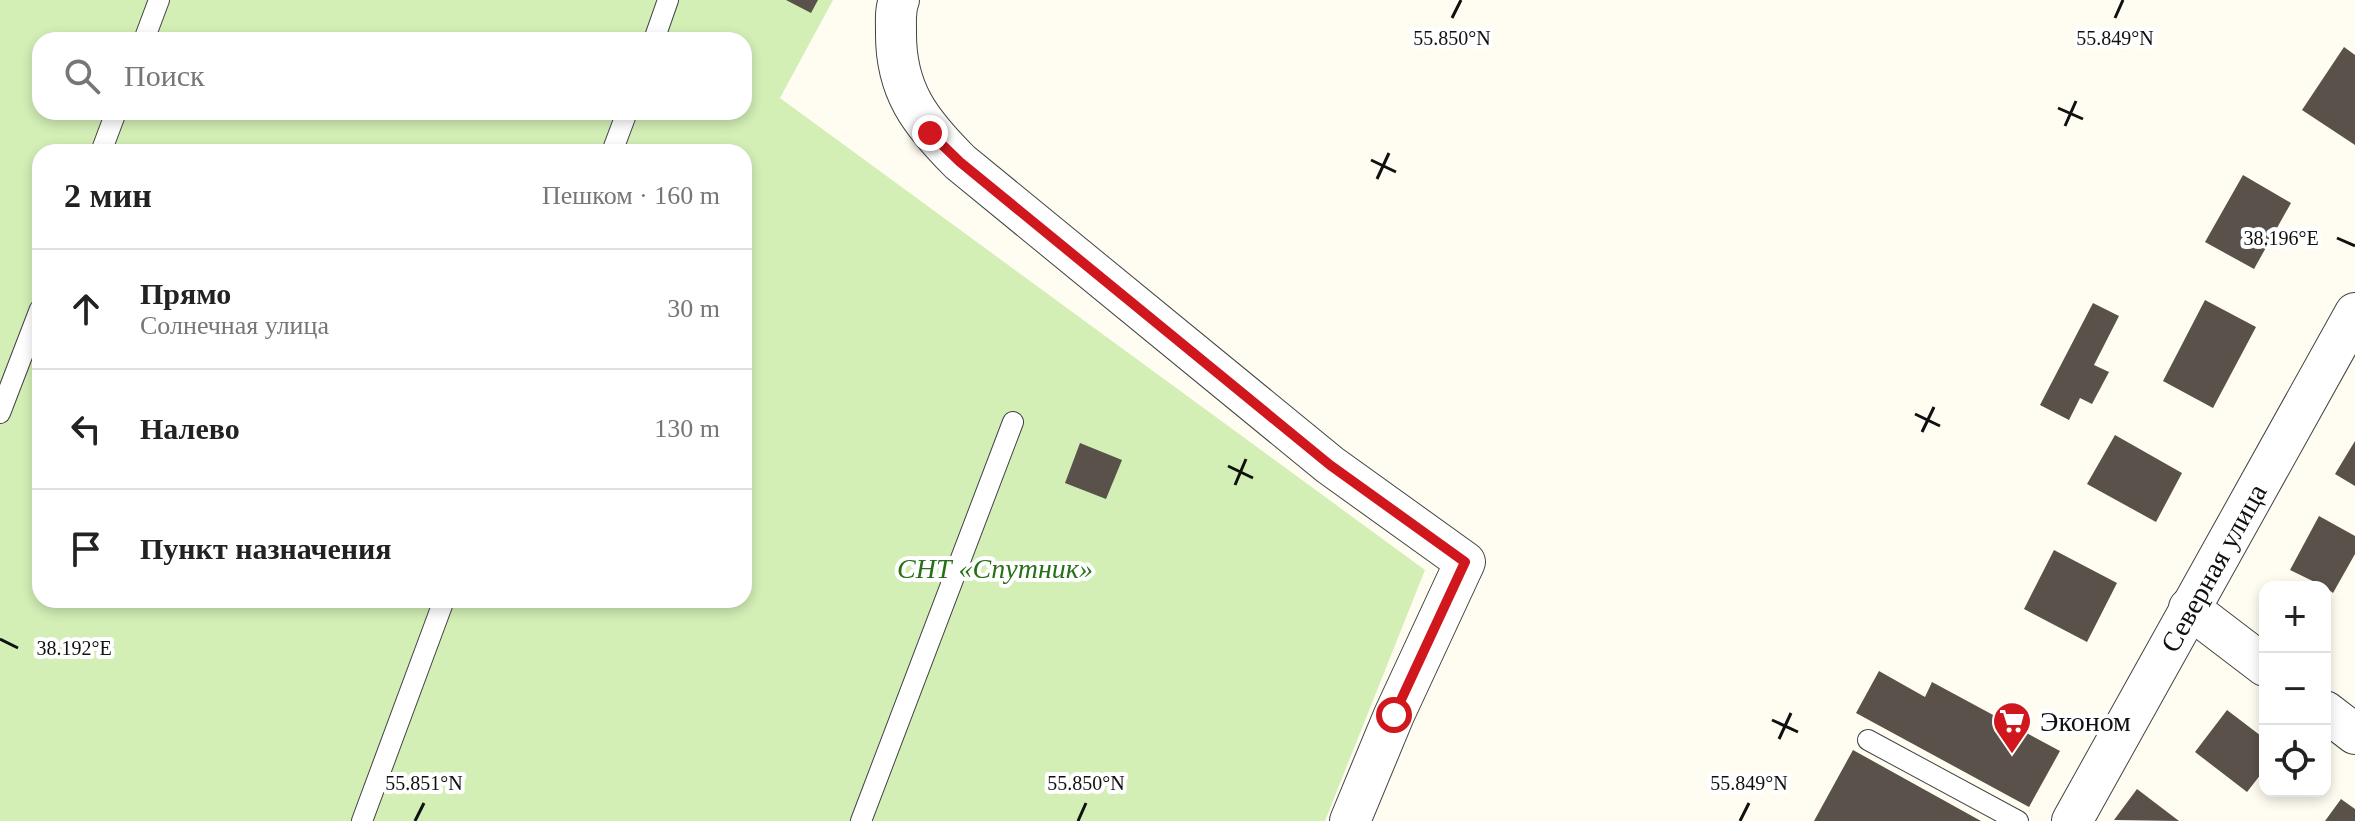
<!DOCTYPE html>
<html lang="ru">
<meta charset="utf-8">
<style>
body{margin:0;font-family:"Times New Roman",serif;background:#f6f6f6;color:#222}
.controls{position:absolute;right:24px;bottom:24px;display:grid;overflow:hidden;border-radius:16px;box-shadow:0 4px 12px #0003}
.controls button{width:72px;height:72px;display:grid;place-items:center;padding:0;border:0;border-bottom:2px solid #e0e0e0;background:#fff;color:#222;font:40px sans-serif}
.stop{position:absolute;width:24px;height:24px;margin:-18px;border:6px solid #d0171d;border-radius:50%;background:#fff}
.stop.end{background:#d0171d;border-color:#fff;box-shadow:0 2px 8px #0008}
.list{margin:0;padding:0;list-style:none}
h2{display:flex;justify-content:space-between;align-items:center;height:104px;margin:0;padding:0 32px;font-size:34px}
h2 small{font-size:26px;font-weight:400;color:#767676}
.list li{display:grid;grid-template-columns:52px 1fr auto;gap:24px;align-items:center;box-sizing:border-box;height:120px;padding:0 32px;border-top:2px solid #e0e0e0}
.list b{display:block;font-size:30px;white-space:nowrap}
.list p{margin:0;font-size:26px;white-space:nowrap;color:#767676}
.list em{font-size:26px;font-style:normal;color:#767676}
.icon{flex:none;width:44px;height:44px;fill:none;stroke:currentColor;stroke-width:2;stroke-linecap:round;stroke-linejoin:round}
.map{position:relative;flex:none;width:2355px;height:821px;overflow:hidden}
.search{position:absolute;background:#fff;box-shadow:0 4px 12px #0003;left:32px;top:32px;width:720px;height:88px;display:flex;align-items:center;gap:20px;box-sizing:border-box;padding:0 28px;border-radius:24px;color:#767676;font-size:30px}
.panel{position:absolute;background:#fff;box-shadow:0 4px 12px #0003;left:32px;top:144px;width:720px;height:464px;border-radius:24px}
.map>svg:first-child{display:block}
.green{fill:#d3efb6;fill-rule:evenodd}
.building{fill:#5a514b}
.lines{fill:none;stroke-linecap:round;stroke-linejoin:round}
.lane-casing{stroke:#434343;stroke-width:22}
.street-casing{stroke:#434343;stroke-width:42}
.lane{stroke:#fff;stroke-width:20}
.street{stroke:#fff;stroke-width:40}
.route{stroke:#d0171d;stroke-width:10}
.ticks{fill:none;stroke:#101010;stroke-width:3}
.labels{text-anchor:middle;stroke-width:8;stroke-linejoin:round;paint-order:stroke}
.street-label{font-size:28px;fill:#101010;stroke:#fff}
.park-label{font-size:28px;font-style:italic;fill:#287017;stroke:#fff}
.poi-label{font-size:28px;fill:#101010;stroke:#fff;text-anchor:start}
.ticks-label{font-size:20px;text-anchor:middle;fill:#101010;stroke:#fff;stroke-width:8;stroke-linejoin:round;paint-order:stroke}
</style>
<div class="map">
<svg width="2355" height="821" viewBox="0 0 2355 821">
<rect width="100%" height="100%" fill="#fffdf2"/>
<path class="green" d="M 0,0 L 833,0 L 780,98 L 1425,570 L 1325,821 L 0,821 ZM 40,40 L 744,40 L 744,112 L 40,112 ZM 40,152 L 744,152 L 744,600 L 40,600 Z"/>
<path class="building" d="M 786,0 L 818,0 L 811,13 Z
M 2344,47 L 2355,55 L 2355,145 L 2302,110 Z
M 2243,175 L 2291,203 L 2254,269 L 2205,242 Z
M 2205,300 L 2256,327 L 2213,408 L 2163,381 Z
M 2093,303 L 2119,316 L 2094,365 L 2109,372 L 2092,404 L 2080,398 L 2069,420 L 2040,405 Z
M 2115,435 L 2182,473 L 2156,522 L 2087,484 Z
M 2355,441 L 2355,486 L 2335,474 Z
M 1080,443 L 1122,460 L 1106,499 L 1065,483 Z
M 2319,516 L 2355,536 L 2355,554 L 2333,593 L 2325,587 L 2290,570 Z
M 2054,550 L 2117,583 L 2087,642 L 2024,609 Z
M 1879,671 L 1925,697 L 1932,682 L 2060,751 L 2029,807 L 1856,713 Z
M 2227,710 L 2265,739 L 2265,769 L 2247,792 L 2195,752 Z
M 1853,750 L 1981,821 L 1814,821 Z
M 2137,789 L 2179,821 L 2114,820 Z
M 2341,799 L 2355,809 L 2355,821 L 2325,821 Z"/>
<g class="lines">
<defs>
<path id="lane" d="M 144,40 L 159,0
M 654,40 L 668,0
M 101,152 L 116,112
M 612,152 L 627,112
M 0,413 L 40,309
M 1868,740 L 2018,821
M 362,821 L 444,600
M 861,821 L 1013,422"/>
<g id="street">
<path d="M 899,0 C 895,10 896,20 896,31 C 895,90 920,122 960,162 L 1330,465 L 1465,562 L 1394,715 L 1350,821"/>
<path d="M 2189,608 L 2265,666"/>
<path d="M 2325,711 L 2355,734"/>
<path id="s1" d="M 2072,821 L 2355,313"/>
</g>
</defs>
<use href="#lane" class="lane-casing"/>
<use href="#street" class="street-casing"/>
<use href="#lane" class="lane"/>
<use href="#street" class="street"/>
</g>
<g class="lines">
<path class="route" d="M 930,133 L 960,162 L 1330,465 L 1465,562 L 1394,715"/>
</g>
<path class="ticks" d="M 1452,18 L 1461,0M 2115,18 L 2123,0M 2058,108 L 2083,119M 2065,126 L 2076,101M 1371,160 L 1396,172M 1377,179 L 1389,153M 2337,238 L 2355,246M 1915,414 L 1940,426M 1922,432 L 1934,407M 1228,466 L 1253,478M 1235,485 L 1246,459M 0,639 L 18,648M 1772,720 L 1798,732M 1779,739 L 1791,713M 415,821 L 424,803M 1078,821 L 1086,803M 1740,821 L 1749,803"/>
<defs>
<symbol id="supermarket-pin" viewBox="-11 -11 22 30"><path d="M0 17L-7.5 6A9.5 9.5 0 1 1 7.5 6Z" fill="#d0171d" stroke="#fff"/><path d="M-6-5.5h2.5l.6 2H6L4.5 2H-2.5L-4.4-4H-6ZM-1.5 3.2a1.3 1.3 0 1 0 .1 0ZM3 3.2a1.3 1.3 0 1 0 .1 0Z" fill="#fff"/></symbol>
</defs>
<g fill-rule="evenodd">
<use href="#supermarket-pin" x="1990" y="699" width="44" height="60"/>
</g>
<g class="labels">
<g class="street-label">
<text dy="10" stroke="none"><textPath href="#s1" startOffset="290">Северная улица</textPath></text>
</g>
<g class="park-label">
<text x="995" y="578">СНТ «Спутник»</text>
</g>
<g class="poi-label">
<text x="2040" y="731">Эконом</text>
</g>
</g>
<g class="ticks-label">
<text x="1452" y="45">55.850°N</text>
<text x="2115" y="45">55.849°N</text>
<text x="2281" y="245">38.196°E</text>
<text x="74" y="655">38.192°E</text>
<text x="424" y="790">55.851°N</text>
<text x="1086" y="790">55.850°N</text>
<text x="1749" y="790">55.849°N</text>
</g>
</svg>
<div class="controls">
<button>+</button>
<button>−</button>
<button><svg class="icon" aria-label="locate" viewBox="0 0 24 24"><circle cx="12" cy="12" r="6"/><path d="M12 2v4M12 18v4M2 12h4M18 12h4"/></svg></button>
</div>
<div class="stop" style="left:1394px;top:715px"></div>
<div class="stop end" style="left:930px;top:133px"></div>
<div class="search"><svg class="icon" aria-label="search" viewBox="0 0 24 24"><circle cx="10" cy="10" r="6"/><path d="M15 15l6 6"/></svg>Поиск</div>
<section class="panel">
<h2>2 мин<small>Пешком · 160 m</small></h2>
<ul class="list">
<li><svg class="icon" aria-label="ahead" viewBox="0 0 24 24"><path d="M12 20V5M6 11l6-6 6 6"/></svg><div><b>Прямо</b><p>Солнечная улица</p></div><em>30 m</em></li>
<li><svg class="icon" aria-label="left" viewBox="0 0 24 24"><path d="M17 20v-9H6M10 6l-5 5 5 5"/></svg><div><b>Налево</b></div><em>130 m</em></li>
<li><svg class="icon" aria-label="arrive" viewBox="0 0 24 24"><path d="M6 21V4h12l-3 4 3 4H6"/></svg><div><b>Пункт назначения</b></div></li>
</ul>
</section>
</div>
